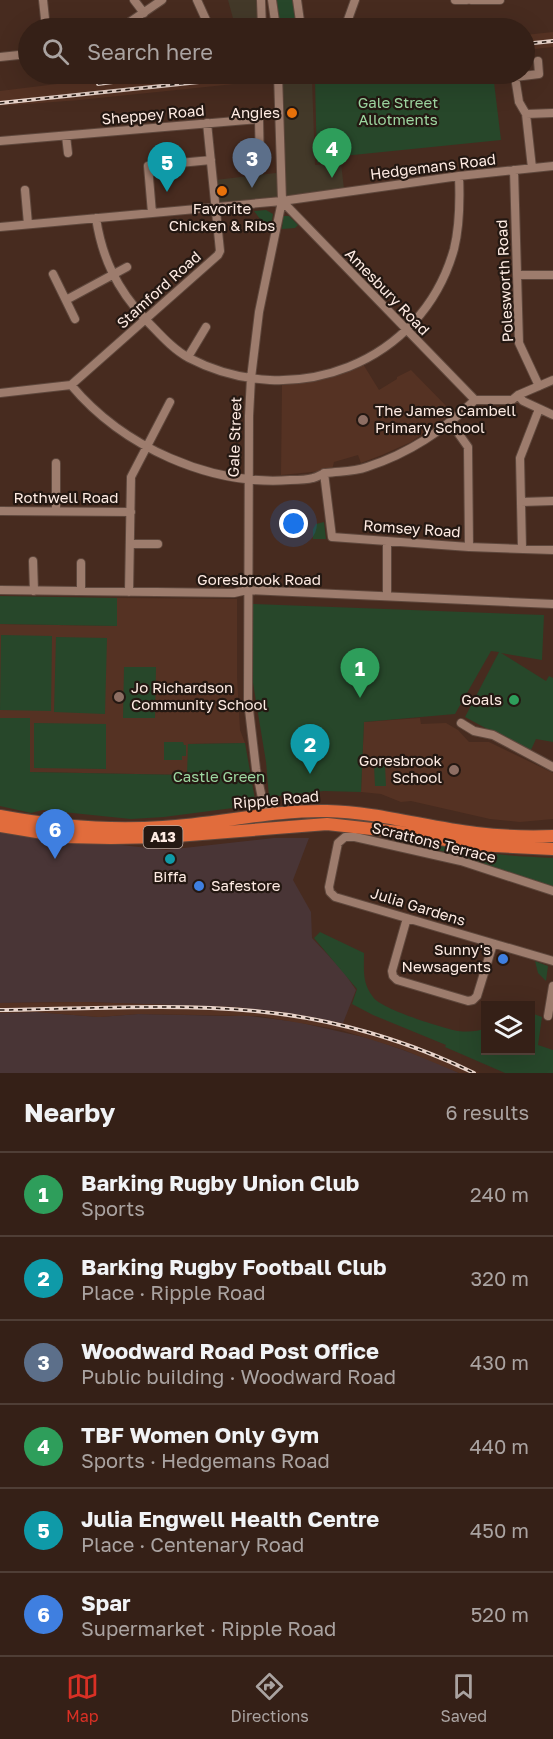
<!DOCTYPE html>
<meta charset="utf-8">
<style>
body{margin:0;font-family:"Golos Text",sans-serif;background:#3d2820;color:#f1f3f6}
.controls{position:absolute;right:18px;bottom:18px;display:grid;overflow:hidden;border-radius:0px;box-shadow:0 6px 24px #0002}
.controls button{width:54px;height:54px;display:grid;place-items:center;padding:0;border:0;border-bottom:2px solid #4f3e36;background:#352017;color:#f1f3f6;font:30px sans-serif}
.you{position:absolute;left:294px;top:524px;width:21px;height:21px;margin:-15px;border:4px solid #fff;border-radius:50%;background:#1a73e8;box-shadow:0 0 0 9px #1a73e833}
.badge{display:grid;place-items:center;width:39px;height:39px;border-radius:50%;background:#d93025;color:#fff;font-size:20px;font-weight:700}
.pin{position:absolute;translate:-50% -50px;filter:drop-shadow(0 2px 3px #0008)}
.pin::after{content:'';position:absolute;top:32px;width:21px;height:18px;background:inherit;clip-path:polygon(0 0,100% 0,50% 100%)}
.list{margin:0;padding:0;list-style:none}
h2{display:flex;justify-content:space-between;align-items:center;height:78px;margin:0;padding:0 24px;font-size:26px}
h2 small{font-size:20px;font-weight:400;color:#aaa3a1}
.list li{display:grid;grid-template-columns:39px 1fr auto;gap:18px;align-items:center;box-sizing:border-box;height:84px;padding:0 24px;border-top:2px solid #4f3e36}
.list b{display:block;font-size:22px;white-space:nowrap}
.list p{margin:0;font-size:20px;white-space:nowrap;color:#aaa3a1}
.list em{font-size:20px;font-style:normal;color:#aaa3a1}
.icon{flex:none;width:33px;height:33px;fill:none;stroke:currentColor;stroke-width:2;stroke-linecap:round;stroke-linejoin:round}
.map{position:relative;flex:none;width:553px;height:1073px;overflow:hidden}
.search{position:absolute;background:#352017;box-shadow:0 6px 24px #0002;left:18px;right:18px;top:18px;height:66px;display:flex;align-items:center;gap:15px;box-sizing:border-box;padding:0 21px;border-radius:33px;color:#aaa3a1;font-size:22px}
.sheet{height:582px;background:#352017}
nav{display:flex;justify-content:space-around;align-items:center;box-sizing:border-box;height:84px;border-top:2px solid #4f3e36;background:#352017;font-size:16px;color:#aaa3a1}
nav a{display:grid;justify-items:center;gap:3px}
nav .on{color:#d93025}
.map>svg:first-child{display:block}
.commercial{fill:#433929}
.industrial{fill:#493536}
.built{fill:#553223}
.green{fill:#27472a}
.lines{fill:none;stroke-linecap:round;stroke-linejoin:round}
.minor-casing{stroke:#5e473c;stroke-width:10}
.highway-casing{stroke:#5e473c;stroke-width:14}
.minor{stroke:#9d7c6d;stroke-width:8}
.highway{stroke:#e16c3c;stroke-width:12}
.rail-casing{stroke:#e7d3ca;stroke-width:4}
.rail{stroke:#241812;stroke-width:1.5;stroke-dasharray:4.5;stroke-linecap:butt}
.food-dot{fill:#e8710a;stroke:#241812;stroke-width:2}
.education-dot{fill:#8d6e63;stroke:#241812;stroke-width:2}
.leisure-dot{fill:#2e9e5b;stroke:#241812;stroke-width:2}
.culture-dot{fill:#0f9aa8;stroke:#241812;stroke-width:2}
.shop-dot{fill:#3f7fe0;stroke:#241812;stroke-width:2}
.labels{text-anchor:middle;stroke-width:4.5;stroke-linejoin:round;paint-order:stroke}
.shield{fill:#241812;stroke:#bdaca4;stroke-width:1.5}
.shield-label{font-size:14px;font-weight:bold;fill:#feebe3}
.park-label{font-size:15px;fill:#9dd6a0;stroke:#241812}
.poi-label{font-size:15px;fill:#feebe3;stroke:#241812;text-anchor:end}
.street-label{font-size:15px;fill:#feebe3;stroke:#241812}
</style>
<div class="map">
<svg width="553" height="1073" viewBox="0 0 553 1073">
<rect width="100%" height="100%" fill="#472b1f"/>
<path class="commercial" d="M 228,0 L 259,0 L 265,28 L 220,28 L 234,22 Z
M 312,80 L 315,165 L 341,163 L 344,189 L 291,196 L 219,203 L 217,200 L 215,180 L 284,172 L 283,83 Z"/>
<path class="industrial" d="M 0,826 L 58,838 L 166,850 L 274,838 L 309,838 L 293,880 L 311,912 L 312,938 L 343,971 L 356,990 L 343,1023 L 283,1012 L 234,1007 L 83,1002 L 0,1003 Z
M 36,1012 L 99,1017 L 138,1014 L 229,1016 L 241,1015 L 298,1022 L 372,1039 L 434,1061 L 459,1073 L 0,1073 L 0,1013 Z"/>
<path class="built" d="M 553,32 L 553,47 L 525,50 L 525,35 Z
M 89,74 L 306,74 L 273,77 L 272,80 L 80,100 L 0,106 L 0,91 L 73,82 L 75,76 Z
M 363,364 L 379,390 L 397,379 L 397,377 L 411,370 L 453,413 L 411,442 L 382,455 L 361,463 L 358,455 L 334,462 L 332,470 L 281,475 L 282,385 L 324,379 L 353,369 Z
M 117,598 L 237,599 L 237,677 L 240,730 L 245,743 L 188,744 L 188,775 L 29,772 L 30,718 L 0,718 L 0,624 L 117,626 Z
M 420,718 L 421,724 L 446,723 L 458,730 L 469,742 L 489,742 L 553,773 L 553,819 L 520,822 L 490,819 L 411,801 L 401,802 L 381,794 L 361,792 L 364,722 Z
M 83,1002 L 234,1007 L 316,1018 L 402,1040 L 480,1073 L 459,1073 L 404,1050 L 341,1030 L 259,1016 L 138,1014 L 99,1017 L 36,1012 L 0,1013 L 0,1003 Z"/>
<path class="green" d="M 276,0 L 296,0 L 300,27 L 281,28 Z
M 374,74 L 493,74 L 501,140 L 343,156 L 317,163 L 315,80 Z
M 266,210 L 273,214 L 271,227 L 263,223 L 254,211 Z
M 283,216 L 289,216 L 298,225 L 295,228 L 282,229 Z
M 324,522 L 326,539 L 313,539 L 313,529 L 316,524 Z
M 0,596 L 117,598 L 117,626 L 0,624 Z
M 253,604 L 544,615 L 542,660 L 501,653 L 546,681 L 549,676 L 553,678 L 553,742 L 536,739 L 530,752 L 465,717 L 499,652 L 491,651 L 455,714 L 364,722 L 361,792 L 324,791 L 269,797 L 266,762 L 253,683 Z
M 1,635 L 52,636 L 51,711 L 0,710 Z
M 56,637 L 107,638 L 105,714 L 54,712 Z
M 124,667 L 156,667 L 155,718 L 123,718 Z
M 0,718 L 30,718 L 30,772 L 187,775 L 188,744 L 245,743 L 256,805 L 164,817 L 131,819 L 43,810 L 31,813 L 0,806 Z
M 34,723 L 106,724 L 106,769 L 34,768 Z
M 164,742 L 183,742 L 184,745 L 186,745 L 186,756 L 182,756 L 182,760 L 164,760 Z
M 385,765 L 386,786 L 375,786 L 374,766 Z
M 328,828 C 383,830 433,846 488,853 C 510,856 531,857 553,858 L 553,887 C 473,861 394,829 309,830 Z
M 320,932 L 364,953 C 364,970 362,983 373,997 C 381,1009 442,1028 458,1031 C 467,1032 478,1032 485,1028 L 486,1050 L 530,1050 L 531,1013 L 542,1017 L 538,1045 L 553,1050 L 553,1073 L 505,1073 L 445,1047 L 446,1045 L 373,1015 L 352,1004 L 357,989 L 314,938 Z
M 535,961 L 548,966 L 546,981 L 538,973 Z"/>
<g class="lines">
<defs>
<path id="minor" d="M 43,0 L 46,28
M 134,0 L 144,13
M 197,0 L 207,22
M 261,0 L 262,28
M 272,0 L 276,28
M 297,0 L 300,21 L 303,28
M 455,0 L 467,0
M 471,0 L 500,0
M 121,28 L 162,0
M 333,28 L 346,25 L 355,0
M 0,57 L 28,54
M 526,114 L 519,102 L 515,77 L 539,74 L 538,61
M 66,136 L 68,153
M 0,141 L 259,119 L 260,169
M 532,168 L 526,114 L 553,113
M 514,170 L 519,343 L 539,386
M 25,190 L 28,224
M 282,201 L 475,400
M 152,213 L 148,166 L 211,160
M 96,218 C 102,258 117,289 145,319 C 158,332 172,349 189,358 C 293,412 422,364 454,249 C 460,225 460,200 459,176
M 0,227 L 282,201 L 459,176 L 553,166
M 53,274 L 75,319
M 517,275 L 553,275
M 66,300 L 127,267
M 188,357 L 206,327
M 71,385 C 123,447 210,486 290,480 C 298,480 306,480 313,478 C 318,477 321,474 326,473 C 340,471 353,472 367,467 C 410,453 442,431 475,400
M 0,393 L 71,385 L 218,255 L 220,251 L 207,123
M 518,395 L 523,401 L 553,415
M 475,400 L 512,400 L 518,395 L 553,380
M 451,423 L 468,447 L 469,547
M 56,463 L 56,511
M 324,473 L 332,537 L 469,547 L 553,550
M 521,502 L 553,501
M 0,511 L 131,512
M 131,544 L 158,544
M 522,548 L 520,458 L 539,409
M 33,561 L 34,591
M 81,563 L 81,591
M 0,590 L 234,593 L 247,590 L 553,604
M 129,592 L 131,477 L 170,402
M 387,596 L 387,541
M 461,723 L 474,731 L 493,735 L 553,767
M 278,812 L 263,803 L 256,769 L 248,701 L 249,416 L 251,378 L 259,312 L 282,201 L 278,74
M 553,891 L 461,861 L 355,837 L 345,837 L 338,843 L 329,887 L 330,892 L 335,897 L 553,961
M 407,918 L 392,971 L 393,976 L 397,980 L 468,1001 L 473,1000 L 477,996 L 493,944
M 548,1016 L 553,986"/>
<path id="highway" d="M 0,816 C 54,826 109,831 163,827 C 218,824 272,810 327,811 C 377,812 426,827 476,833 C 501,836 527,837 553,836
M 0,826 L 67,837 L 111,838 L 164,837 L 327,824 L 399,832 L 476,845 L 553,849"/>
</defs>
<use href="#minor" class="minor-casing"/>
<use href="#highway" class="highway-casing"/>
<use href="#minor" class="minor"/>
<use href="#highway" class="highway"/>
<defs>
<path id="rail" d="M 524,44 L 553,41
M 98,84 L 172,74
M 0,103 L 275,74
M 0,1010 C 85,1009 171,1003 255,1011 C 331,1018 406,1040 474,1073"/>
</defs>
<use href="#rail" class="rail-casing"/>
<use href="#rail" class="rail"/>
</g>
<g class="food-dot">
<circle cx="292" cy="113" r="6"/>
<circle cx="222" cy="191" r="6"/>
</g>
<g class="education-dot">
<circle cx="363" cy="420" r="6"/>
<circle cx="119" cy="697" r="6"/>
<circle cx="454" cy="770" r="6"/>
</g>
<circle class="leisure-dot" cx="514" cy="700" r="6"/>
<circle class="culture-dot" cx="170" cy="859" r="6"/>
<g class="shop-dot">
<circle cx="199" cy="886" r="6"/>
<circle cx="503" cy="959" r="6"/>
</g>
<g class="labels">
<rect class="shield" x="143.5" y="826" width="39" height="22" rx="4.5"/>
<g class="shield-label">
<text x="163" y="842">A13</text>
</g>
<g class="park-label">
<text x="398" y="108">Gale Street<tspan x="398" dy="17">Allotments</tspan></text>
<text x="219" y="782">Castle Green</text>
</g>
<g class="poi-label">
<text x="280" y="118">Angies</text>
<text x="222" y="214" text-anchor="middle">Favorite<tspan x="222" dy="17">Chicken &amp; Ribs</tspan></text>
<text x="375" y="416" text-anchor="start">The James Cambell<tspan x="375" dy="17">Primary School</tspan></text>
<text x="131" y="693" text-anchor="start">Jo Richardson<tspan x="131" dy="17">Community School</tspan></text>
<text x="502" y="705">Goals</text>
<text x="442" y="766">Goresbrook<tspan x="442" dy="17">School</tspan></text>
<text x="170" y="882" text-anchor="middle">Biffa</text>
<text x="211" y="891" text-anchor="start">Safestore</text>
<text x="491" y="955">Sunny's<tspan x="491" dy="17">Newsagents</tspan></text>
</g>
<g class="street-label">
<text transform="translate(153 115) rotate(-5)" y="5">Sheppey Road</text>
<text transform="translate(433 167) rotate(-7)" y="5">Hedgemans Road</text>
<text transform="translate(505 281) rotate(-93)" y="5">Polesworth Road</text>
<text transform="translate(159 290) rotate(-42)" y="5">Stamford Road</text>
<text transform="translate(387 292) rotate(46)" y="5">Amesbury Road</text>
<text transform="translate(235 437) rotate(-88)" y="5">Gale Street</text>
<text x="66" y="503">Rothwell Road</text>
<text transform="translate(412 529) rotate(4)" y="5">Romsey Road</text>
<text x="259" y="585">Goresbrook Road</text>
<text transform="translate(276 800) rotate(-5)" y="5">Ripple Road</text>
<text transform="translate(434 843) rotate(14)" y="5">Scrattons Terrace</text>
<text transform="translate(418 907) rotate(17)" y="5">Julia Gardens</text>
</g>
</g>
</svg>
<div class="controls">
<button><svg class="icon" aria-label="layers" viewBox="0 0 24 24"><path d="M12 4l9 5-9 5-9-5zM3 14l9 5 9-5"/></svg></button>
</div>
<div class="you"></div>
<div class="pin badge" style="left:360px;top:698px;background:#2e9e5b">1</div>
<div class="pin badge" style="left:310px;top:774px;background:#0f9aa8">2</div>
<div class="pin badge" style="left:252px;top:188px;background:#5c6f8a">3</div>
<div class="pin badge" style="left:332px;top:178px;background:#2e9e5b">4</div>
<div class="pin badge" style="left:167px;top:192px;background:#0f9aa8">5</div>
<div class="pin badge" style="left:55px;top:859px;background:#3f7fe0">6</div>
<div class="search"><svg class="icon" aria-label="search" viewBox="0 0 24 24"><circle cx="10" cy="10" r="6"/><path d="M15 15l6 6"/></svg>Search here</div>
</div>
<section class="sheet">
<h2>Nearby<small>6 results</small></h2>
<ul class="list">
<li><span class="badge" style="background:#2e9e5b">1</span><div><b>Barking Rugby Union Club</b><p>Sports</p></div><em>240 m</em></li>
<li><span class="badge" style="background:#0f9aa8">2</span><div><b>Barking Rugby Football Club</b><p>Place · Ripple Road</p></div><em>320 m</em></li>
<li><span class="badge" style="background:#5c6f8a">3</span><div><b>Woodward Road Post Office</b><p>Public building · Woodward Road</p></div><em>430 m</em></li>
<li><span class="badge" style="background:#2e9e5b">4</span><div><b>TBF Women Only Gym</b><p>Sports · Hedgemans Road</p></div><em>440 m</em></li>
<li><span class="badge" style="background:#0f9aa8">5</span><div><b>Julia Engwell Health Centre</b><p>Place · Centenary Road</p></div><em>450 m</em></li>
<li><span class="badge" style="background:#3f7fe0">6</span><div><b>Spar</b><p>Supermarket · Ripple Road</p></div><em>520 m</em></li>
</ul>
</section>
<nav>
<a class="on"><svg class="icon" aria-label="map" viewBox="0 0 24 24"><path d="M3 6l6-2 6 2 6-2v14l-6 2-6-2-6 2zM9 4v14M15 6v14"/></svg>Map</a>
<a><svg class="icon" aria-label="directions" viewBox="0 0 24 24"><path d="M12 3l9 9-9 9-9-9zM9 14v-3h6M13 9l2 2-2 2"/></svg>Directions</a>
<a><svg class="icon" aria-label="saved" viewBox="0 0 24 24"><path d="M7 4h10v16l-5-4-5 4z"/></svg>Saved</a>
</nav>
